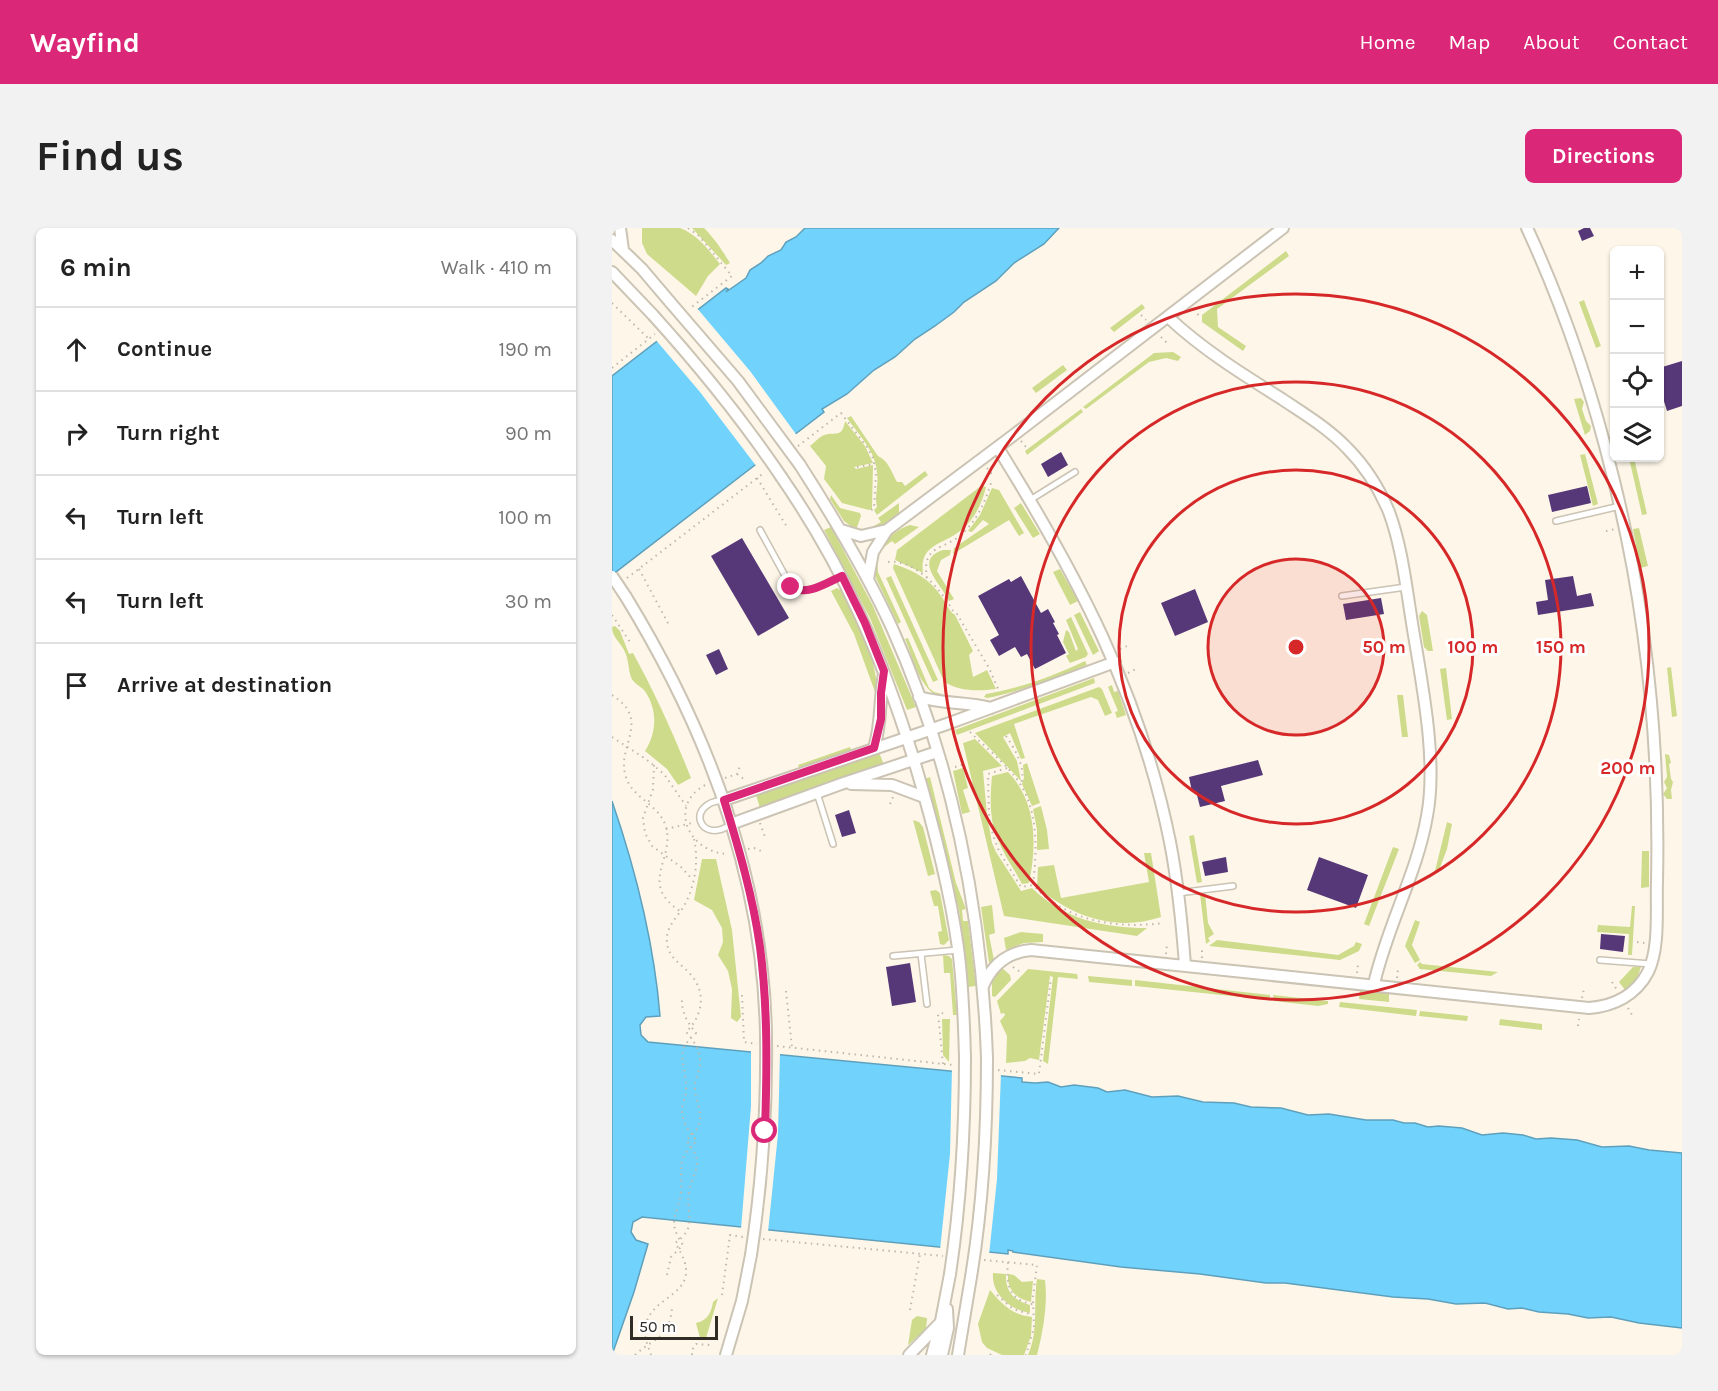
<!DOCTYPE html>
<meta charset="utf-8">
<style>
body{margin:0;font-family:Karla,sans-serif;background:#f2f2f2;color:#222}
.controls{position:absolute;right:18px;top:18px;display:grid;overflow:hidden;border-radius:9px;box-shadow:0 2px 4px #0004}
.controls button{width:54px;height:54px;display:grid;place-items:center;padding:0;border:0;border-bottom:2px solid #e0e0e0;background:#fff;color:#222;font:30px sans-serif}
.scale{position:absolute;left:18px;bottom:15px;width:88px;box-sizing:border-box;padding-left:6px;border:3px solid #302d27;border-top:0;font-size:16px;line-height:21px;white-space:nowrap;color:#302d27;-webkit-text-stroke:4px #fff;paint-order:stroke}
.stop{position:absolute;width:18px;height:18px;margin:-14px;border:4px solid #db2777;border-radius:50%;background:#fff}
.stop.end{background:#db2777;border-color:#fff;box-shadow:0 2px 6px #0008}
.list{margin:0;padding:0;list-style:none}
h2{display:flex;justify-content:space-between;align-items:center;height:78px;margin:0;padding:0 24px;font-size:26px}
h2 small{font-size:20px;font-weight:400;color:#767676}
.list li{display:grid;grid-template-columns:39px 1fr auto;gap:18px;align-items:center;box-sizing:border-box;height:84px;padding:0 24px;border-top:2px solid #e0e0e0}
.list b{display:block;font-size:22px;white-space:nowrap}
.list em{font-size:20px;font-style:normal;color:#767676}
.icon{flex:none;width:33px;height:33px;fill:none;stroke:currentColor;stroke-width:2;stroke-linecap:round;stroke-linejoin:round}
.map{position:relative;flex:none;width:1070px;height:1127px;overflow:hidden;border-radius:9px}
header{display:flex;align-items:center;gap:36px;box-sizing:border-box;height:84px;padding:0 30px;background:#db2777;color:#fff}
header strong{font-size:28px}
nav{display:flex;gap:33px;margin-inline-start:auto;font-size:21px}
.intro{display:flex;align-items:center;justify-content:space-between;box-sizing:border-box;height:144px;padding:0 36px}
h1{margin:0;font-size:42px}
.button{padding:15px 27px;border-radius:9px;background:#db2777;color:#fff;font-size:21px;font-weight:700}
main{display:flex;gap:36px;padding:0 36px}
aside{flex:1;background:#fff;border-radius:9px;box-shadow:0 2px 4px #0004}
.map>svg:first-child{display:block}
.green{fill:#cddb8b}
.water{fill:#71d2fc;stroke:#5ea0bc;stroke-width:1.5}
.pier{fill:#fef7e9}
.building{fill:#563778}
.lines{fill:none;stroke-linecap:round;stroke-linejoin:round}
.lane-casing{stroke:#cbc3b3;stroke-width:8}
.street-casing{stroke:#cbc3b3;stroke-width:14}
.path{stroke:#beb8ad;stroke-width:2;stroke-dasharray:1.5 4.5;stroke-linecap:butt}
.lane{stroke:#fff;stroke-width:5}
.street{stroke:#fff;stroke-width:10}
.street-bridge-casing{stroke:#cbc3b3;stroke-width:14;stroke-linecap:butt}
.street-bridge{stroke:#fff;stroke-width:10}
.route{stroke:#db2777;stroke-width:8}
.ring{fill:none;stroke:#d62828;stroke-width:3}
.centre{fill:#d62828;stroke:#fff;stroke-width:3}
.ring-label{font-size:18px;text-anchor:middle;font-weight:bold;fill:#d62828;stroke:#fff;stroke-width:6;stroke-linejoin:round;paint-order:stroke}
</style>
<header>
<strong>Wayfind</strong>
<nav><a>Home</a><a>Map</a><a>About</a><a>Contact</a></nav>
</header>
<div class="intro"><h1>Find us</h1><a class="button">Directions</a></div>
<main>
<aside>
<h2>6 min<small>Walk · 410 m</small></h2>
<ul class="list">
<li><svg class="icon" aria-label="ahead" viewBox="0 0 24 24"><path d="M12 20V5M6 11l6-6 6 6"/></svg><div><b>Continue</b></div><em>190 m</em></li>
<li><svg class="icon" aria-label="right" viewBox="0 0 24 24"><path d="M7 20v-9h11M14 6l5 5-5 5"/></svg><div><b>Turn right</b></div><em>90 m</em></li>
<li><svg class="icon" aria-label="left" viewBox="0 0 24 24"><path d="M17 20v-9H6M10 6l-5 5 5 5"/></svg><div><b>Turn left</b></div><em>100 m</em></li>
<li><svg class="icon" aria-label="left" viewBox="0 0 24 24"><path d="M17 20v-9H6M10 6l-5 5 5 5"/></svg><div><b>Turn left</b></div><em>30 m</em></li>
<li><svg class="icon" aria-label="arrive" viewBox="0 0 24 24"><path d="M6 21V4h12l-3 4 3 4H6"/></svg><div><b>Arrive at destination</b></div></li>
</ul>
</aside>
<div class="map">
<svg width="1070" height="1127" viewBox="0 0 1070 1127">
<rect width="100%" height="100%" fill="#fef7e9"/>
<path class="green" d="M 30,0 L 68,0 C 86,7 96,21 108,36 L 96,48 L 84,68 L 35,26 L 30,15 Z
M 80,0 L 92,0 C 103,11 110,22 118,35 L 114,37 Z
M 674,23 L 677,28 L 605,81 L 606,99 L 634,118 L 631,123 L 590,94 L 590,87 Z
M 972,72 L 989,118 L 984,120 L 967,74 Z
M 530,76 L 533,80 L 502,104 L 498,100 Z
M 561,124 L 569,129 L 566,133 L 554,130 L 537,134 L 474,181 L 471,179 L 542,125 Z
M 451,137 L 455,142 L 424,165 L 420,160 Z
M 969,170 L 972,174 L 970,181 L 974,193 L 979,198 L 978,203 L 973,207 L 962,171 Z
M 469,181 L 471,184 L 415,227 L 413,223 Z
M 239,188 L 266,228 C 276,232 280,245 285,254 L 290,254 L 293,258 L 313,243 L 316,247 L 265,287 L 262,282 L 265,279 C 262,268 267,257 265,245 C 264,224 247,207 235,190 Z
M 233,193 L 253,218 L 261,235 L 242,239 L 244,241 L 261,237 L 260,281 L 257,282 L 230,275 L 212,251 L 214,238 L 198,218 C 202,215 206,210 210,208 C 222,202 230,212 233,193 Z
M 973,226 L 986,276 L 981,278 L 968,227 Z
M 1017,230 L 1022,230 L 1035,286 L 1030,287 Z
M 369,258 L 374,259 C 370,276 362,292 348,303 C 331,317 307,316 311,345 L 283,332 L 285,322 Z
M 380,260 L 387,262 L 412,305 L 407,308 L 397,292 L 341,326 L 342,320 L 377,296 L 371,292 L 360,304 L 356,303 L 368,287 Z
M 219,267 L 228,280 L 248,285 L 249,288 L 244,302 L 232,293 L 218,271 Z
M 287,275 L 287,285 L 274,295 L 259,302 L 258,300 L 269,294 L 266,290 Z
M 409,275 L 428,306 L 421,310 L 402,280 Z
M 298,297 L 307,299 L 283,316 L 280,313 L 271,320 L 268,320 C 274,310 287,300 298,297 Z
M 219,299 L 261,378 L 304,479 L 295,482 L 258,390 L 212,302 Z
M 1027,300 L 1036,338 L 1028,340 L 1021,301 Z
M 331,322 L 339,322 L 338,327 L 329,332 L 325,343 L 342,371 L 337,373 C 330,357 300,332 331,322 Z
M 265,330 L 266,344 L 289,394 L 286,396 L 263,348 Z
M 282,336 C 301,342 318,351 329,368 C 334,374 336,383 343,387 L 361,423 L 357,427 L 361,449 L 375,442 L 384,461 C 368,463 345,464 332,453 L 281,340 Z
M 448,341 L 466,373 L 458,377 L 441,344 Z
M 279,348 L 326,452 L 321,454 L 274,350 Z
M 225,360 L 230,363 C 244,394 265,428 265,463 L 263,464 L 242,406 L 219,363 Z
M 810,383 L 815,387 L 821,423 L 816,423 L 812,419 L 807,388 Z
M 468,384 L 487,423 L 481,427 L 462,387 Z
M 459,389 L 476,426 L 474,429 L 458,435 L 454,428 L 457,426 L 451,414 L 454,402 L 457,404 L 464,423 L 466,421 L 454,392 Z
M 3,398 L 8,403 L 17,426 L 21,425 C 43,465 62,507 79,550 L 66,557 L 55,541 L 33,523 C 45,504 46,481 32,462 C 28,458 20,454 19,449 C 16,441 17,431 12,422 C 8,414 0,409 0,399 Z
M 296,410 L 317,460 L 322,464 L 330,466 L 330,469 C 309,466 301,429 293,411 Z
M 473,433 L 475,437 C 442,450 410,463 375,470 L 372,469 L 374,466 C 409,460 441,448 473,433 Z
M 1059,439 L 1065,488 L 1060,489 L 1055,440 Z
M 834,440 L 840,491 L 835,492 L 828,441 Z
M 482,450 L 483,455 L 345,507 L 343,502 Z
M 500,457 L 502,464 L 506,463 L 514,487 L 505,490 L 503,484 L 506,483 L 496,459 Z
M 487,459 L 490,461 L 500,485 L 493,488 L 486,472 L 479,469 L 402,496 L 413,530 L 409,531 L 398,505 L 391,509 L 405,533 L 409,553 L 363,505 Z
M 785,467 L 791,467 L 796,509 L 790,509 Z
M 363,511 L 390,538 L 371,543 L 375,587 L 380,615 L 384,624 L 409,663 L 420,660 C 451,691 492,700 535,700 L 525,708 L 392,688 L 351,515 Z
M 238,519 L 240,524 L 188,542 L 186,537 Z
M 267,524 L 272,537 L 148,580 L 144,567 Z
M 1053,526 L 1057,527 L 1059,535 L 1057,536 L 1059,551 L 1061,554 L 1059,562 L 1060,571 L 1055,571 L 1051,566 L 1055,560 L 1052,554 L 1055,549 Z
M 415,535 L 428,575 L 420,578 L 410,556 L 412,550 L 411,537 Z
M 351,540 L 356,560 L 351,562 L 358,584 L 350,586 L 341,543 Z
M 396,544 C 425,574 425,617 417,655 L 410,656 C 403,642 393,629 387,614 C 377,594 378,570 380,548 Z
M 318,549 L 344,655 L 354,681 L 350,682 L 351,693 L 356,693 L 364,758 L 356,759 L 347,682 L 313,551 Z
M 429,578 L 435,602 L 437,621 L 425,622 L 425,602 L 421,581 Z
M 301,592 L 307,594 L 311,599 L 323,646 L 316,648 Z
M 835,594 L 840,596 L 835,621 L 826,645 L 823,643 Z
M 582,607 L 590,654 L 585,655 L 577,608 Z
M 781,619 L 787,621 L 757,698 L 752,696 Z
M 1030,623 L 1037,623 L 1037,659 L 1029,660 Z
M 532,625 L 539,625 L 549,689 C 505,704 460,689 425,659 L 426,639 L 442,637 L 449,670 L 537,654 Z
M 90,631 L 104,631 L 120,702 L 129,789 L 125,794 L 119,790 L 120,761 L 116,743 L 106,727 L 111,714 L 110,700 L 100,682 L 82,672 Z
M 324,662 L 328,665 L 337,712 L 332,717 L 328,716 L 326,704 L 330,703 L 326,678 L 322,678 L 318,663 Z
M 593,665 L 596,695 L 602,706 L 596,710 L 598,713 L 594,716 L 588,666 Z
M 380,677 L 383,705 L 377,707 L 382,732 L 377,735 L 369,679 Z
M 1020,678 L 1023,678 L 1020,727 L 1016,727 L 1017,706 L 985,704 L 986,697 L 1018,699 Z
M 803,692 L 808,694 L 800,717 L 808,732 L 803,735 L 793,718 Z
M 409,704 L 431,706 L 431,714 L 412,715 L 394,722 L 392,710 Z
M 605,712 L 726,727 L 742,718 L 744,714 L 750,716 L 747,723 L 728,732 L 597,718 Z
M 331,727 L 337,728 L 340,731 L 345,787 L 341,787 L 338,745 L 332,745 Z
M 808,734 L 810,736 L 886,744 L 879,748 L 808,741 L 805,737 Z
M 389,739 L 398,747 L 399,752 L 383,769 L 380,768 L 380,754 Z
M 1021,739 L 1029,739 L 1024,753 L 1013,762 L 1007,754 Z
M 416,741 L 465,746 L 466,751 L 446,749 L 436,836 L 431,833 L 441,749 L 438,748 L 427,832 L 418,830 L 413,833 L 394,835 L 395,808 L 388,793 L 393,787 L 392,785 L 389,786 L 385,773 Z
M 476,748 L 520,752 L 520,758 L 477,754 Z
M 523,752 L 658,767 L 658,772 L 523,758 Z
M 748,762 L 777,765 L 777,774 L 747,771 Z
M 661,767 L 716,773 L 716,776 L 706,778 L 662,773 Z
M 728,774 L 805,782 L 804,788 L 727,779 Z
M 808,783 L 856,788 L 855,793 L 807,788 Z
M 330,791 L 338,791 L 337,834 L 331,827 Z
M 888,791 L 930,796 L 930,802 L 887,797 Z
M 381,1045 L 394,1046 C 393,1064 403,1073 418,1077 L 418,1085 C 399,1082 379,1066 381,1045 Z
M 396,1046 L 402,1047 L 410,1054 L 421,1053 L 419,1074 C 404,1071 395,1062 396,1046 Z
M 425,1051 L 433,1052 C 436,1076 431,1104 425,1127 L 416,1127 C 427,1103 421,1076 425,1051 Z
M 378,1062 C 390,1076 400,1087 420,1089 L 419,1108 L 412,1127 L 390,1127 L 375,1120 L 370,1114 L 366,1096 Z
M 106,1070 L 94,1110 L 88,1110 L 84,1095 C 96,1092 99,1085 101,1074 Z
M 305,1088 L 315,1090 L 314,1101 L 296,1117 L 300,1092 Z"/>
<path class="water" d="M 193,0 L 447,0 L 432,16 L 402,35 L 384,53 L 352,74 L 342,84 L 323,98 L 303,111 L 283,129 L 262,142 L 235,166 L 210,181 L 212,184 L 0,347 L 0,148 L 114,60 L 116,61 L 114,64 L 134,50 L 138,42 L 149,35 L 156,28 L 169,22 L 174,14 L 184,9 Z
M 0,573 C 24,643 42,714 48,788 L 34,789 L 28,797 L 29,807 L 36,814 L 410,850 L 410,854 L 423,855 L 436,854 L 449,859 L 462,857 L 486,860 L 495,864 L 513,862 L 540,869 L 566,868 L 591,874 L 622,875 L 639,879 L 669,880 L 696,887 L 717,886 L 754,892 L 781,892 L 792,895 L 803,895 L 816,899 L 827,898 L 850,900 L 870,907 L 891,905 L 911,907 L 924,911 L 939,910 L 965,912 L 990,919 L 1017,918 L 1037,922 L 1070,925 L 1070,1100 L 1027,1095 L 999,1089 L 976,1090 L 956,1086 L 927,1084 L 910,1080 L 896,1081 L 873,1075 L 844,1076 L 816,1071 L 781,1069 L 673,1055 L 654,1055 L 588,1046 L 509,1039 L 401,1024 L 401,1023 L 396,1022 L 396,1026 L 30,989 L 21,994 L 19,1004 L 24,1012 L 36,1016 L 22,1064 L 0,1127 Z"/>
<path class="pier" d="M 84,79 L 138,143 L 186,209 L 145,239 L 88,164 L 43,111 Z
M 139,821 L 168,824 L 166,906 L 156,1004 L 129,1001 L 139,878 Z
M 340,840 L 389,845 L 385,951 L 377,1027 L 328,1022 L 338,926 Z"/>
<path class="building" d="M 972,0 L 978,0 L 982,8 L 970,13 L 966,3 Z
M 1070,133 L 1070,178 L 1055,183 L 1047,157 L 1047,140 Z
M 449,224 L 456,237 L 436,249 L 429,236 Z
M 975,258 L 979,275 L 940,284 L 936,267 Z
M 130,310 L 177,390 L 146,408 L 99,328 Z
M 409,348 L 429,385 L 436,381 L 443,394 L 441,395 L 447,406 L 445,407 L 454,425 L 423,441 L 415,426 L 409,429 L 403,419 L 387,428 L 378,412 L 387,407 L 366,368 L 397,351 L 399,354 Z
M 961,348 L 965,368 L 979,365 L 982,378 L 926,387 L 924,374 L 936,372 L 933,352 Z
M 583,361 L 596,394 L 563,408 L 549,375 Z
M 769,370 L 772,386 L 734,392 L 731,376 Z
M 107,421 L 116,441 L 104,447 L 94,427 Z
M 646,532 L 651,547 L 609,558 L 613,573 L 588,579 L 584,563 L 580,564 L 577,549 Z
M 237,582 L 244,605 L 230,609 L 223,587 Z
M 614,629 L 616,644 L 593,648 L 590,634 Z
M 707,629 L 756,647 L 744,680 L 695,662 Z
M 989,706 L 1013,708 L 1011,724 L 988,721 Z
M 298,735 L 304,774 L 280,778 L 274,739 Z"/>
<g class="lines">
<defs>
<path id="lane" d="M 418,272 L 463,244
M 944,293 L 1008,278
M 148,302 L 177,355 C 190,372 214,355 229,348
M 730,368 L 794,359
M 205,565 L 221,616
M 111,572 C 72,576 88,617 118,597
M 566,665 L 621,658
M 309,726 L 315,776
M 281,728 L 346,722
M 988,732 L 1039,736"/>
<path id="street" d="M 8,0 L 11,22
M 0,12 L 30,41 L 58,74
M 0,44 L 41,87
M 556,89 C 590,121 630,146 670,171 C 692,186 716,200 735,220 C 753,238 767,260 777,284 C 790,319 794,358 800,395 C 809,452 826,531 815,588 C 805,646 775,698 762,756
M 386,220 C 465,347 528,465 558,614 C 566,655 570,696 573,737
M 188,237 C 222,290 254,343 280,400 C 340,534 370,683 375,830
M 170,250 C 232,340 269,426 301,529 C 320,592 337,655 346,720 C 351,756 352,793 353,829
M 229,302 L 249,308 L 275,302
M 256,351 L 261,324 L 275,302 L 403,206 L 671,0
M 14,369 C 96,503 152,651 154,809
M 307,469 C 331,476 355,474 379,480
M 262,520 C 270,495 267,471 272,446
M 239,556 L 280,557 L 312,569
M 112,572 L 335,496 L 503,434
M 119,596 L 229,556 L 325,524
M 371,758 C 380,737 396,724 419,722 L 977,780 C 1002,778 1024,767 1036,744 C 1048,720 1044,680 1045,654 C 1048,518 1034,380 1001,249 C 980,163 952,80 915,0
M 114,1127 L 130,1073 L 139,1027
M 297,1127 L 327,1096
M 320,1127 L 329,1093 L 338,1046
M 330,1127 L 336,1100 L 335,1081
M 346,1127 L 359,1049"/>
</defs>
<use href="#lane" class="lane-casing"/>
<use href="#street" class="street-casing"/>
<path class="path" d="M 76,0 L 87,8 L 120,48 L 77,81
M 0,75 L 37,111
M 582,81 L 587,88
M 529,87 L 534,92
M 549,109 L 556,116
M 0,140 L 43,106
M 409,213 L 414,219
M 186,218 L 229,185 L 255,219 L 261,230 L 264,245 L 262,280 L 256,285
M 245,239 L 263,236
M 375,240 L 382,249
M 145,250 L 175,299
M 994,303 L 1003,301
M 276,334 C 304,331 329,362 341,383 L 345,386 L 377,440 L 387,463
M 27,341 L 57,397
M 15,350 L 153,244
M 315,350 C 309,315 334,323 352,304 C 366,290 373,274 379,255
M 0,387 L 20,417
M 508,421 L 515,418
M 516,445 L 524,441
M 0,467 C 39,492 6,516 13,546 C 19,571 47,575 54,599 C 63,632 26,655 68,683
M 358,504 C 373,519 391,533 404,550 C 427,580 425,622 421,657 C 455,694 505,701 552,695
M 394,508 C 404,523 414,539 409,557
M 0,509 L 34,531 L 52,546 L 74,578
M 42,537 L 41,561 L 31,590 L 33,605 L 40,618 L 69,639 L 81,652
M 343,539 L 353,536
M 395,540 L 376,546 L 377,588 L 381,607 L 387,623 L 409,659 L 421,657
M 125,546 L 133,552
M 113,550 L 125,546 L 128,538
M 93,557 C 55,578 77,625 116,626
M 278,576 L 281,569
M 148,595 L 153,609
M 54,601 L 80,595
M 136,621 L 142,620 L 149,623
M 1025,714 L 1033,715
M 554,726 L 555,716
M 590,730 L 590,720
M 401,739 L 410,745
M 745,745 L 746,736
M 785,750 L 786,741
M 1000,754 L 1005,762
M 174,763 L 180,820
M 130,767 L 132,814 L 145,816
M 970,770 L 972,761
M 1016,780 L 1020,787
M 966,798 L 967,791
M 165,818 L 341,837
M 331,836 L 326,786 L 332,785
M 386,842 L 427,846 L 439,750
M 151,1011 L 331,1028
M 372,1032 L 425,1037 L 421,1069 L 422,1100 L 414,1127
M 396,1034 C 394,1055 396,1073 421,1076
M 55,1047 L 59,1029 L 71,1017 C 54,992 66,988 69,964 C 71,941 63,931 85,913 C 76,902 67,891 71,875 C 73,869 75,863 74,857 C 73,833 62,824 84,805 C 75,794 69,784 70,768
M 110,1067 L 118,1007 L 131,1009
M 385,1067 L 401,1081 L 421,1087
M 298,1082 L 308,1026
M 100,1110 L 106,1112
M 23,1127 C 42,1109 57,1112 60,1080
M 39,1127 C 37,1120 33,1112 33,1104 C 33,1063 100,1071 63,1015 C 87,998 73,987 77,964 C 82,939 94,937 74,912 C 98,894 85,883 83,861 C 82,854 85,849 87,842 C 91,827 84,815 74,804 C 90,789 95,765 79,747 C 70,736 57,731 55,715 C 53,699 65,690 72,678 C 83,658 87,634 82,611
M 80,1127 L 80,1122 L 84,1116 L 98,1117
M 378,1127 L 379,1126"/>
<use href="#lane" class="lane"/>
<use href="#street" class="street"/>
<defs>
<path id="street-bridge" d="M 58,74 L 126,153 L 188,237
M 41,87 C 88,139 131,192 170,250
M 0,348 L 14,369
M 139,1027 C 150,955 155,882 154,809
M 338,1046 C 349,973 353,902 353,829
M 359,1049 C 371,976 375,904 375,830"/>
</defs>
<use href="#street-bridge" class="street-bridge-casing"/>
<use href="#street-bridge" class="street-bridge"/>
</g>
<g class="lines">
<path class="route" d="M 153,903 C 155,842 156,780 148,719 C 141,669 127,621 112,572 L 262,520 L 269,491 L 269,465 L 272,443 L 253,395 L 230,348 C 216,354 194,369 179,359"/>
</g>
<circle cx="684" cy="419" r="88" fill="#d62828" fill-opacity=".12"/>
<g class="ring">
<circle cx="684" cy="419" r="88"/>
<circle cx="684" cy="419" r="177"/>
<circle cx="684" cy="419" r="265"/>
<circle cx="684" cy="419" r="353"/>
</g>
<circle cx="684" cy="419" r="9" class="centre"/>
<g class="ring-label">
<text x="772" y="425">50 m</text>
<text x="861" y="425">100 m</text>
<text x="949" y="425">150 m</text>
<text x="1016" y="546">200 m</text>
</g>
</svg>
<div class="controls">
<button>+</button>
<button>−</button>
<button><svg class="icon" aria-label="locate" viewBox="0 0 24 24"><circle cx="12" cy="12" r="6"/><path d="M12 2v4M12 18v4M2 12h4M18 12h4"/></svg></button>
<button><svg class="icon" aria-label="layers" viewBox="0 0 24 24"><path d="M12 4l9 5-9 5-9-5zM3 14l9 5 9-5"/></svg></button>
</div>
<div class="scale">50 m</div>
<div class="stop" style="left:153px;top:903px"></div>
<div class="stop end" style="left:179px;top:359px"></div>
</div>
</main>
